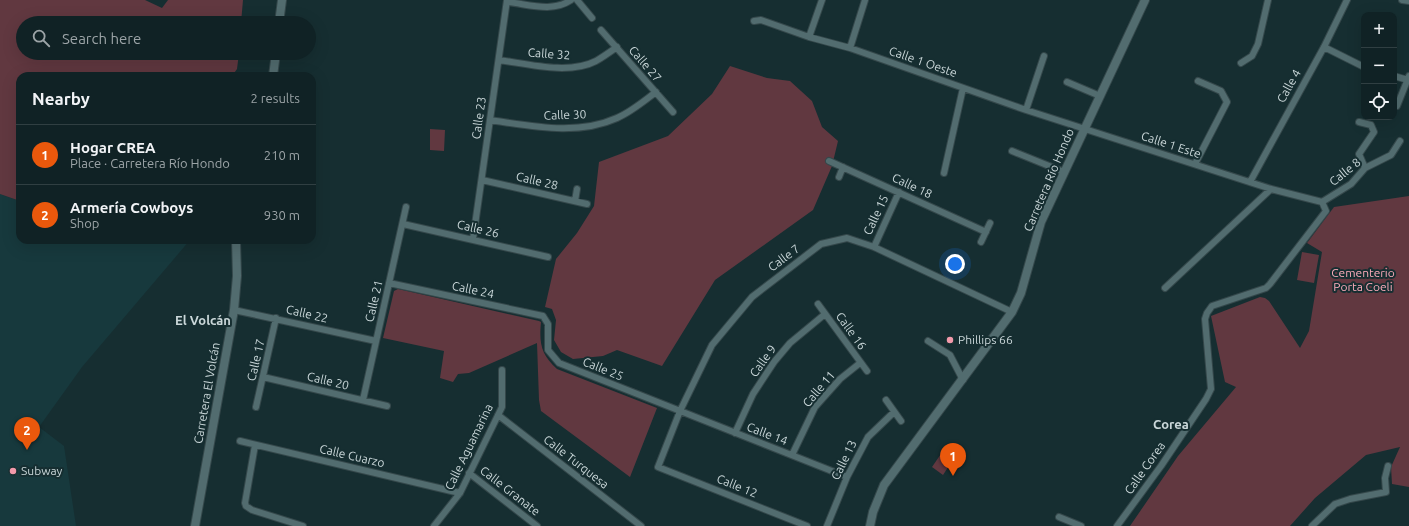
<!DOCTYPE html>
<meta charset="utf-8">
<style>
body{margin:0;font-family:Ubuntu,sans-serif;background:#192a2d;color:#f1f3f6}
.controls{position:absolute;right:12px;top:12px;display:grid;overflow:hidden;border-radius:8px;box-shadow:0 4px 16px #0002}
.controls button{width:36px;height:36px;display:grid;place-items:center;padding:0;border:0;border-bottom:1px solid #303f42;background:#102225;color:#f1f3f6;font:20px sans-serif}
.you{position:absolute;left:955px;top:264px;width:14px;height:14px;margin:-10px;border:3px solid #fff;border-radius:50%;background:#1a73e8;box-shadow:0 0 0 6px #1a73e833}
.badge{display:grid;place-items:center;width:26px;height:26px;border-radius:50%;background:#ea580c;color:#fff;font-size:13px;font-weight:700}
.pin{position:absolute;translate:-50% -33px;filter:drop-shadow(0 1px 2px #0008)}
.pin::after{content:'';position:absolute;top:21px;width:14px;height:12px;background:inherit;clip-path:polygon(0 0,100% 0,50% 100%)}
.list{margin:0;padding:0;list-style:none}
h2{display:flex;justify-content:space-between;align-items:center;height:52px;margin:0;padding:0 16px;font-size:17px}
h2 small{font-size:13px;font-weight:400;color:#9ca4a7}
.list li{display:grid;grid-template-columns:26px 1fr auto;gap:12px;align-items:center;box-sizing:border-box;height:60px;padding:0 16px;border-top:1px solid #303f42}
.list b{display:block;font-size:15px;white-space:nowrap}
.list p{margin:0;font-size:13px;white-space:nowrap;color:#9ca4a7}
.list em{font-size:13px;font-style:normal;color:#9ca4a7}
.icon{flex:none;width:22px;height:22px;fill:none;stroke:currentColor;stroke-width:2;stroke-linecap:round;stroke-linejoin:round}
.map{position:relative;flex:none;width:1409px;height:526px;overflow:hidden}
.search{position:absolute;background:#102225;box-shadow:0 4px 16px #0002;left:16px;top:16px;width:300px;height:44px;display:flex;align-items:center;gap:10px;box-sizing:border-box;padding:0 14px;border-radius:22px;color:#9ca4a7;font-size:15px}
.panel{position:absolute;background:#102225;box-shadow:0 4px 16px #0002;left:16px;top:72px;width:300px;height:172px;border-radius:12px}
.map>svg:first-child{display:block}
.built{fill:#17393d}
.green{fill:#613840}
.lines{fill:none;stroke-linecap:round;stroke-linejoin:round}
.minor-casing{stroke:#35484b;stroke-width:8}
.tertiary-casing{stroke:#35484b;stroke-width:10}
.minor{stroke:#526c6f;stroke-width:6}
.tertiary{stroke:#526c6f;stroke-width:8}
.poi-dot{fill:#f39aab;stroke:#162e31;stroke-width:1.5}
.labels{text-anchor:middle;stroke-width:4;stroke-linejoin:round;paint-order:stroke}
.street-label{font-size:12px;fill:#cad7d9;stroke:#162e31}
.park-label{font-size:12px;fill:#fcabba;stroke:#162e31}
.poi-label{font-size:12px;fill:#cad7d9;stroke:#162e31;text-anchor:start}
.neighbourhood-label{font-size:13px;font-weight:bold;fill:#cad7d9;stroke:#162e31}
</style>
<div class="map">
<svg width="1409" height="526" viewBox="0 0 1409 526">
<rect width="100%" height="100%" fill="#162e31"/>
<path class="built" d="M 0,194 L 20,201 L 20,240 L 190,240 L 82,367 L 39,427 L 64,446 L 76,526 L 0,526 Z"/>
<path class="green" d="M 0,0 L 145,0 L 162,8 L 168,0 L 243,0 L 241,23 L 23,23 L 23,53 L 239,53 L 237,69 L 232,76 L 20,76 L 20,201 L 0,194 Z
M 730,66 L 767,78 L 790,81 L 812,101 L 822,127 L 838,141 L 832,166 L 813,210 L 715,280 L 662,366 L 617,350 L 603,356 L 573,359 L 561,352 L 554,340 L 556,320 L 552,309 L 545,307 L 556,259 L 577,233 L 594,206 L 599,162 L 668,136 L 712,94 Z
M 430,129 L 445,130 L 444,151 L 430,150 Z
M 1409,196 L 1409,487 L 1392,484 L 1391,467 L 1400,447 L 1366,455 L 1315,498 L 1290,526 L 1130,526 L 1178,456 L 1236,387 L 1225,382 L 1211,316 L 1260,297 L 1265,298 L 1269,301 L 1300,348 L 1309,331 L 1322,252 L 1307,243 L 1334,207 Z
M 1302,252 L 1319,255 L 1314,283 L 1297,280 Z
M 398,289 L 539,321 L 541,322 C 539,344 541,354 557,369 L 657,408 L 630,477 L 541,411 L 539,400 L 537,343 L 469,373 L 458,374 L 453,382 L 440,378 L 444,351 L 383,338 L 394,291 Z
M 947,445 L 958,452 L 943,475 L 932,467 Z"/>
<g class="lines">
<defs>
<path id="minor" d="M 577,0 L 592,18
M 1402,0 L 1409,1
M 507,2 C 528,4 552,13 571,0
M 754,21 L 761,20 L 809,37 L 850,48 L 1026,110 L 1271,189 L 1322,202 L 1351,184 L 1365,168 L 1391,155 L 1400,141
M 601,30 L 673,112
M 809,37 L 822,0
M 1324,47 L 1364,67
M 850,48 L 865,0
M 499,60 C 528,64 569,75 596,61 C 603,57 610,52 617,47
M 1241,63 L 1252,56 L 1258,44 L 1268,0
M 1394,76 L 1408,80
M 1067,82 L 1100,96
M 1394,105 L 1397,106 L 1409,76
M 1026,110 L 1044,56
M 490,120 C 532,126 577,136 617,118 C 631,112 644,101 656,92
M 1359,122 L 1371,125 L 1374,132 L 1359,154 L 1365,168
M 1012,151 L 1064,172
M 829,161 L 986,232
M 1195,164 L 1227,102 L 1221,91 L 1198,81
M 944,173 L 963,88
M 839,177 L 843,167
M 482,180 L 587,204
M 1250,182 L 1324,47 L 1347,0
M 575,201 L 577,189
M 403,224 L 548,257
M 473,239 L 507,0
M 981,242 L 990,223
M 874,247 L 899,192
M 389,283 L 543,316 L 548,324 L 548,350 L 559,363 L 847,477
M 1165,288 L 1271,189
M 818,304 L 867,371
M 234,310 L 376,341
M 928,341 L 950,355 L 963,380
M 263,377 L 387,406
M 363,400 L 406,207
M 886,400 L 901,421
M 256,407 L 276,318
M 498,415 L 641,526
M 735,433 L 753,394 L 774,362 L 790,343 L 825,314
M 240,441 L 460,493
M 255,445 L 245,503 L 246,506 L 252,510 L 303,526
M 792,455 L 815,407 L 840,379 L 860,363
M 469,473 L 537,526
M 1059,517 L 1081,526
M 434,526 L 460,493 L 502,407 L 502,370
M 807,526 L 658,467 L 680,411 L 712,345 L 752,297 L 821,244 L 847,238 L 874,247 L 1012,312
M 827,526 L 847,477 L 868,437 L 894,412
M 1117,526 L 1161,466 L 1206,399 L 1211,389 L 1205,319 L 1207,313 L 1212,306 L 1266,288 L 1270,284 L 1326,211 L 1322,202
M 1312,526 L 1335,504 L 1350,499 L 1386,492 L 1385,478 L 1388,466"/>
<path id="tertiary" d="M 279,23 L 282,0
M 273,76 L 276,53
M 195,526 L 234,310 L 237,276 L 236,240
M 870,526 L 873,512 L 884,485 L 1012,312 L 1021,293 L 1041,222 L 1145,0"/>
</defs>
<use href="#minor" class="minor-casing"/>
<use href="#tertiary" class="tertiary-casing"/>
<use href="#minor" class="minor"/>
<use href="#tertiary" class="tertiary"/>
</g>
<g class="poi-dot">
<circle cx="950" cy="340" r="4"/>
<circle cx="13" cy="471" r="4"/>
</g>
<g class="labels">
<g class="street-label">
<text transform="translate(549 54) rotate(4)" y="4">Calle 32</text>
<text transform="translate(923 62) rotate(19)" y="4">Calle 1 Oeste</text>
<text transform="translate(645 64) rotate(49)" y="4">Calle 27</text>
<text transform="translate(1289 86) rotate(-61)" y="4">Calle 4</text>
<text transform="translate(565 115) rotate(-2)" y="4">Calle 30</text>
<text transform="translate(479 118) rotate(-82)" y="4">Calle 23</text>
<text transform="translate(1171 145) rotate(18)" y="4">Calle 1 Este</text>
<text transform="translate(1345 172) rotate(-39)" y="4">Calle 8</text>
<text transform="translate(1049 180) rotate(-67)" y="4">Carretera Río Hondo</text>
<text transform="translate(537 181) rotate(13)" y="4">Calle 28</text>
<text transform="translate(912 186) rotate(25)" y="4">Calle 18</text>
<text transform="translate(876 215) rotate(-65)" y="4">Calle 15</text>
<text transform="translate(478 229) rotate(13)" y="4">Calle 26</text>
<text transform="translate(784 258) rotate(-37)" y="4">Calle 7</text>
<text transform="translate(473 290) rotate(12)" y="4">Calle 24</text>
<text transform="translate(374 301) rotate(-77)" y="4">Calle 21</text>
<text transform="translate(307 314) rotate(13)" y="4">Calle 22</text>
<text transform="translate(851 331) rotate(54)" y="4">Calle 16</text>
<text transform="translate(256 360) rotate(-77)" y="4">Calle 17</text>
<text transform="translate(763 361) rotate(-54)" y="4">Calle 9</text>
<text transform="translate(603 369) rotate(22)" y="4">Calle 25</text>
<text transform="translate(328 381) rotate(13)" y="4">Calle 20</text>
<text transform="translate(819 389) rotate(-50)" y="4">Calle 11</text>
<text transform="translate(207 393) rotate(-80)" y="4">Carretera El Volcán</text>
<text transform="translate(767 434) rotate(21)" y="4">Calle 14</text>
<text transform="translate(469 447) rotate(-64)" y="4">Calle Aguamarina</text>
<text transform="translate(352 456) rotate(13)" y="4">Calle Cuarzo</text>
<text transform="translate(844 460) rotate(-64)" y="4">Calle 13</text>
<text transform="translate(576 462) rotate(38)" y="4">Calle Turquesa</text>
<text transform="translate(1145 468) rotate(-55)" y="4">Calle Corea</text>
<text transform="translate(737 486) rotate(22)" y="4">Calle 12</text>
<text transform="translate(510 491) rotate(38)" y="4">Calle Granate</text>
</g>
<g class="park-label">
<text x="1363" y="277">Cementerio<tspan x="1363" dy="14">Porta Coeli</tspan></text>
</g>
<g class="poi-label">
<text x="958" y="344">Phillips 66</text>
<text x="21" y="475">Subway</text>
</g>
<g class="neighbourhood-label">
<text x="203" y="325">El Volcán</text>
<text x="1171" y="429">Corea</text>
</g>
</g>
</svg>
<div class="controls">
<button>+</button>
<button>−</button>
<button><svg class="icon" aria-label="locate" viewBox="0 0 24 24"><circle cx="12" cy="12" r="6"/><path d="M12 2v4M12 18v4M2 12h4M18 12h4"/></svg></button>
</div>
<div class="you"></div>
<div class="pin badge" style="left:953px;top:476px">1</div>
<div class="pin badge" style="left:27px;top:450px">2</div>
<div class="search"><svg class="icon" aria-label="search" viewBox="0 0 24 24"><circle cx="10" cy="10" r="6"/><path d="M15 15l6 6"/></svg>Search here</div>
<section class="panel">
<h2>Nearby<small>2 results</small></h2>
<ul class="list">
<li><span class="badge">1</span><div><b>Hogar CREA</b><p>Place · Carretera Río Hondo</p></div><em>210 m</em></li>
<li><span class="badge">2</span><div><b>Armería Cowboys</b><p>Shop</p></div><em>930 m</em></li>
</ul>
</section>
</div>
